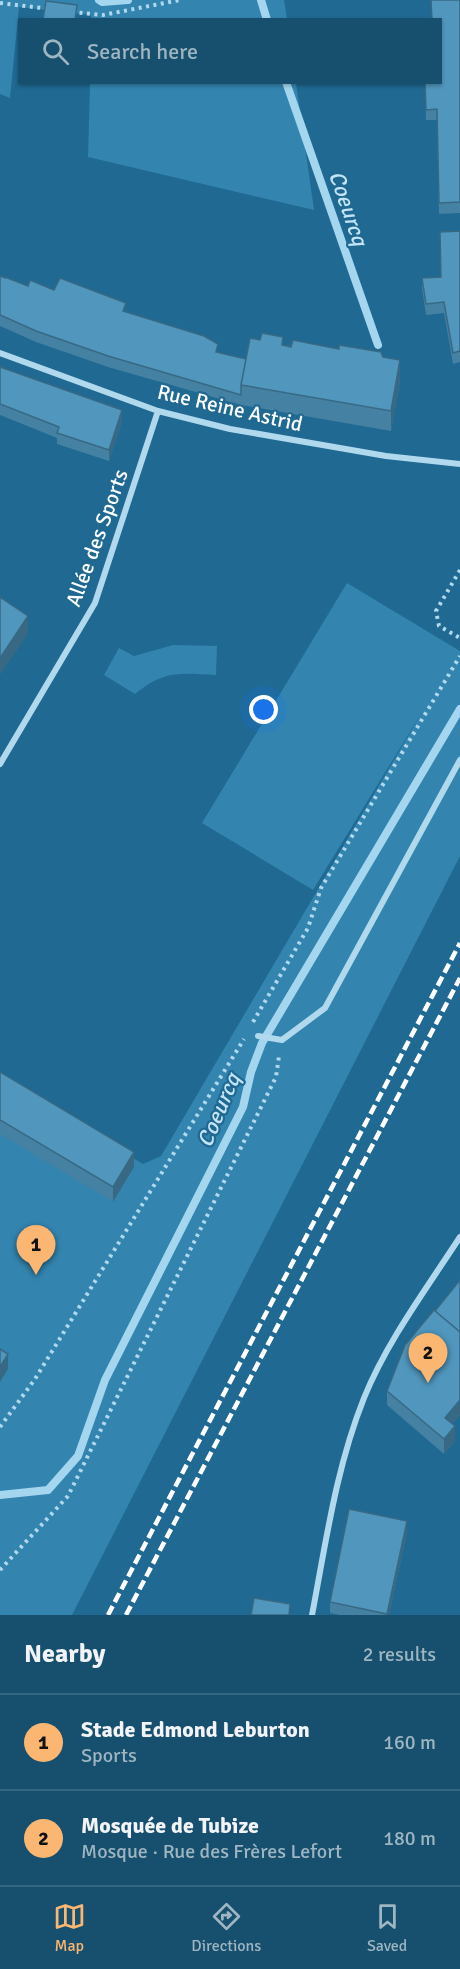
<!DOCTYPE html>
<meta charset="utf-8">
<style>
body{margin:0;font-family:Signika,sans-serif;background:#245976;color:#f1f3f6}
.you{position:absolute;left:264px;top:710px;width:21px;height:21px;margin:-15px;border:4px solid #fff;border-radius:50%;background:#1a73e8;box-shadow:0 0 0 9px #1a73e833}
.badge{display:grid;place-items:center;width:39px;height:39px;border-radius:50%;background:#fbb771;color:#111;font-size:20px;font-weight:700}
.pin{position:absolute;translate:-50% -50px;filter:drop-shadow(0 2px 3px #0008)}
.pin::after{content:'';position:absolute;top:32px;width:21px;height:18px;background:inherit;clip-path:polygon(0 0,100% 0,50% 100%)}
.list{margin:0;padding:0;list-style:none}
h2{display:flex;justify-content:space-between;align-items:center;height:78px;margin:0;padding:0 24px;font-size:26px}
h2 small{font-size:20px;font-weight:400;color:#9eb5c2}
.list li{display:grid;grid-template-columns:39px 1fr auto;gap:18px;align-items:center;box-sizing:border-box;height:96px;padding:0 24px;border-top:2px solid #366681}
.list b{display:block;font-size:22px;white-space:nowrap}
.list p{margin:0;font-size:20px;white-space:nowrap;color:#9eb5c2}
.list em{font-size:20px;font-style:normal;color:#9eb5c2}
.icon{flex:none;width:33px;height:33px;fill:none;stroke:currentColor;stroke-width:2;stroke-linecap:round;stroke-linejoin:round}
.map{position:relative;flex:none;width:460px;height:1615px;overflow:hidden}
.search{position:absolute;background:#174f6e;box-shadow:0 2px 4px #0004;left:18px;right:18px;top:18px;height:66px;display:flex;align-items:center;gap:15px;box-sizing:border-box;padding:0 21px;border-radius:0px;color:#9eb5c2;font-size:22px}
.sheet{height:270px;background:#174f6e}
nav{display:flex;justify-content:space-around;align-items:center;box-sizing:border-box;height:84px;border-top:2px solid #366681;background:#174f6e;font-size:16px;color:#9eb5c2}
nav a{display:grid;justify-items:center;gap:3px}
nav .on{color:#fbb771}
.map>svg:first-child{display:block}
.green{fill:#3385b0}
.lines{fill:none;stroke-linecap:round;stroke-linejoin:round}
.stream{stroke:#a4d6ef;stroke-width:8}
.path{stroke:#b1d9ee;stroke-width:4;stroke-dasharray:3 4.5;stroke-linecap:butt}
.street{stroke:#b1d9ee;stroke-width:6}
.rail{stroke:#fff;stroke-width:4.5;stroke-dasharray:10 4.5;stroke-linecap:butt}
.wall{fill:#4581a3}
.shaded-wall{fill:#386984}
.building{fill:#5096bd;stroke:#386984;stroke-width:1.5}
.labels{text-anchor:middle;stroke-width:4.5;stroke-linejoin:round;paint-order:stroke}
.street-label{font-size:21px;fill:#fff;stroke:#1f6992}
.water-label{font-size:22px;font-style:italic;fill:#c4e5f5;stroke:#1f6992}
</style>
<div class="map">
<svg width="460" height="1615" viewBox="0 0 460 1615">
<rect width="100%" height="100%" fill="#1f6992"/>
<path class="green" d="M 0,0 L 284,0 L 287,19 L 91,20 L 91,15 L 19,7 L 10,98 L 0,94 Z
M 90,83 L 296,83 L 314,210 L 88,157 Z
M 347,583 L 460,651 L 460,856 L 72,1615 L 0,1615 L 0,1080 L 143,1164 L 161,1156 L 424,709 L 313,890 L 202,823 Z
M 173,645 L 217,646 L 216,675 C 180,673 164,670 135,694 L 104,675 L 119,648 L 134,656 Z"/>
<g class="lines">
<path class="stream" d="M 99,0 L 102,2 L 128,0
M 261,0 L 267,20
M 286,82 L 378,345
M 0,1495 L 48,1490 L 78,1456 L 105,1380 L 243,1107 L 251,1072 L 262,1043 L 460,709"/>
<path class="path" d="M 0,3 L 50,9
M 72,12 L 103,15 L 180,0
M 460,570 L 436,611 L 439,626 L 460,638
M 253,1022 L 308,928 L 321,888 L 460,656
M 0,1427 L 35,1379 L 244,1039
M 0,1570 L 68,1496 L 276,1077 L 279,1056"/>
<path class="street" d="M 0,353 L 158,411 L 230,429 L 386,456 L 460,464
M 0,764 L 95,603 L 158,411
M 258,1036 L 282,1040 L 325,1008 L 460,760
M 312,1615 C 326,1542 336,1468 364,1398 C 387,1341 427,1288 460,1237"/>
<path class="rail" d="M 108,1615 L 460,943
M 126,1615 L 460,978"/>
</g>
<path class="wall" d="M 460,0 L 460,213 L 439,214 L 437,120 L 426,120 L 425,82 L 441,82 Z
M 460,231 L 460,362 L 453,364 L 444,313 L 426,315 L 422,289 L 422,278 L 441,277 Z
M 0,276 L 28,286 L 54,290 L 126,312 L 218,353 L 246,359 L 283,345 L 383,357 L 400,381 L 391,431 L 241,405 L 108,367 L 36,342 L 0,326 Z
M 0,367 L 122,421 L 109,461 L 57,444 L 57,438 L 0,415 Z
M 0,1072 L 134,1167 L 113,1202 L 0,1134 Z
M 460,1280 L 460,1415 L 452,1424 L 455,1441 L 444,1454 L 387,1405 L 387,1391 L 435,1311 Z
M 407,1532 L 389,1615 L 340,1615 L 330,1613 L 330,1602 Z"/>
<path class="shaded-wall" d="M 400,360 L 400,381 L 391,431 L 391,411 Z
M 122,410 L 122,421 L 109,461 L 109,450 Z
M 28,616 L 28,634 L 0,675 L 0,658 Z
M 134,1152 L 134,1167 L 113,1202 L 113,1187 Z
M 8,1354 L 8,1369 L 0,1382 L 0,1367 Z
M 460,1400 L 460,1415 L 445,1433 L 445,1418 Z
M 455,1426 L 455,1441 L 444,1454 L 444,1439 Z
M 407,1521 L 407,1532 L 389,1615 L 387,1615 Z"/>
<path class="building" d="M 431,0 L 460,0 L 460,202 L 439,203 L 437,109 L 426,110 L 425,82 L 441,82 L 441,20 L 432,20 Z
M 46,1 L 77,5 L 75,20 L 43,20 Z
M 460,231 L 460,351 L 453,353 L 444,302 L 426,304 L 422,278 L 441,277 L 440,232 Z
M 0,276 L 5,278 L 5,277 L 28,286 L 30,280 L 54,290 L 60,278 L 126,303 L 123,311 L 204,336 L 218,344 L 216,352 L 246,359 L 241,385 L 241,395 L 108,356 L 36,331 L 0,315 Z
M 262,333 L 283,337 L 282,345 L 291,347 L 293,340 L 339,349 L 339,345 L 381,352 L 383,357 L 400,360 L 391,411 L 241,385 L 250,338 L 260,340 Z
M 0,367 L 122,410 L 109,450 L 57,433 L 59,427 L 0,404 Z
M 0,597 L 28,616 L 0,658 Z
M 0,1072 L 134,1152 L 113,1187 L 0,1120 Z
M 460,1280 L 460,1332 L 435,1311 Z
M 434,1310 L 460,1332 L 460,1400 L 445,1418 L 455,1426 L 444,1439 L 387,1391 L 405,1345 Z
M 0,1349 L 8,1354 L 0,1367 Z
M 349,1509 L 407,1521 L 387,1614 L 330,1602 Z
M 254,1598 L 290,1604 L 289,1615 L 251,1615 Z"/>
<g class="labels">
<g class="street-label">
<text transform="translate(230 408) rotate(13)" y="7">Rue Reine Astrid</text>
<text transform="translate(97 538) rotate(-70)" y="7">Allée des Sports</text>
</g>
<g class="water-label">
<text transform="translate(349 208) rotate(71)" y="8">Coeurcq</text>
<text transform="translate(218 1110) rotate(-67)" y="8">Coeurcq</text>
</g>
</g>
</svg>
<div class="you"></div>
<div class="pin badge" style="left:36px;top:1275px">1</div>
<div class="pin badge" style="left:428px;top:1383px">2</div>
<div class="search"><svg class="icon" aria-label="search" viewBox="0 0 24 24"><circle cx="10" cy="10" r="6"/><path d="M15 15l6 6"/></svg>Search here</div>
</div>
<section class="sheet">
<h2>Nearby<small>2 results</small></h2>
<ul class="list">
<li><span class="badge">1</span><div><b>Stade Edmond Leburton</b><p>Sports</p></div><em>160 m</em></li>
<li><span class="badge">2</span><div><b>Mosquée de Tubize</b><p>Mosque · Rue des Frères Lefort</p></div><em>180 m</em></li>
</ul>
</section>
<nav>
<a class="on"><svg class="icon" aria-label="map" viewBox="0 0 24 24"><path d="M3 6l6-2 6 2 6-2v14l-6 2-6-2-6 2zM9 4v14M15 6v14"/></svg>Map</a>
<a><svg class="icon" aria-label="directions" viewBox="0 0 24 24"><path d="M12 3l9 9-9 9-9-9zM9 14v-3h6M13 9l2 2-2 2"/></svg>Directions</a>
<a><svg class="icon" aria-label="saved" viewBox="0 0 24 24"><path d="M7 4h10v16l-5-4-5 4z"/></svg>Saved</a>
</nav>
